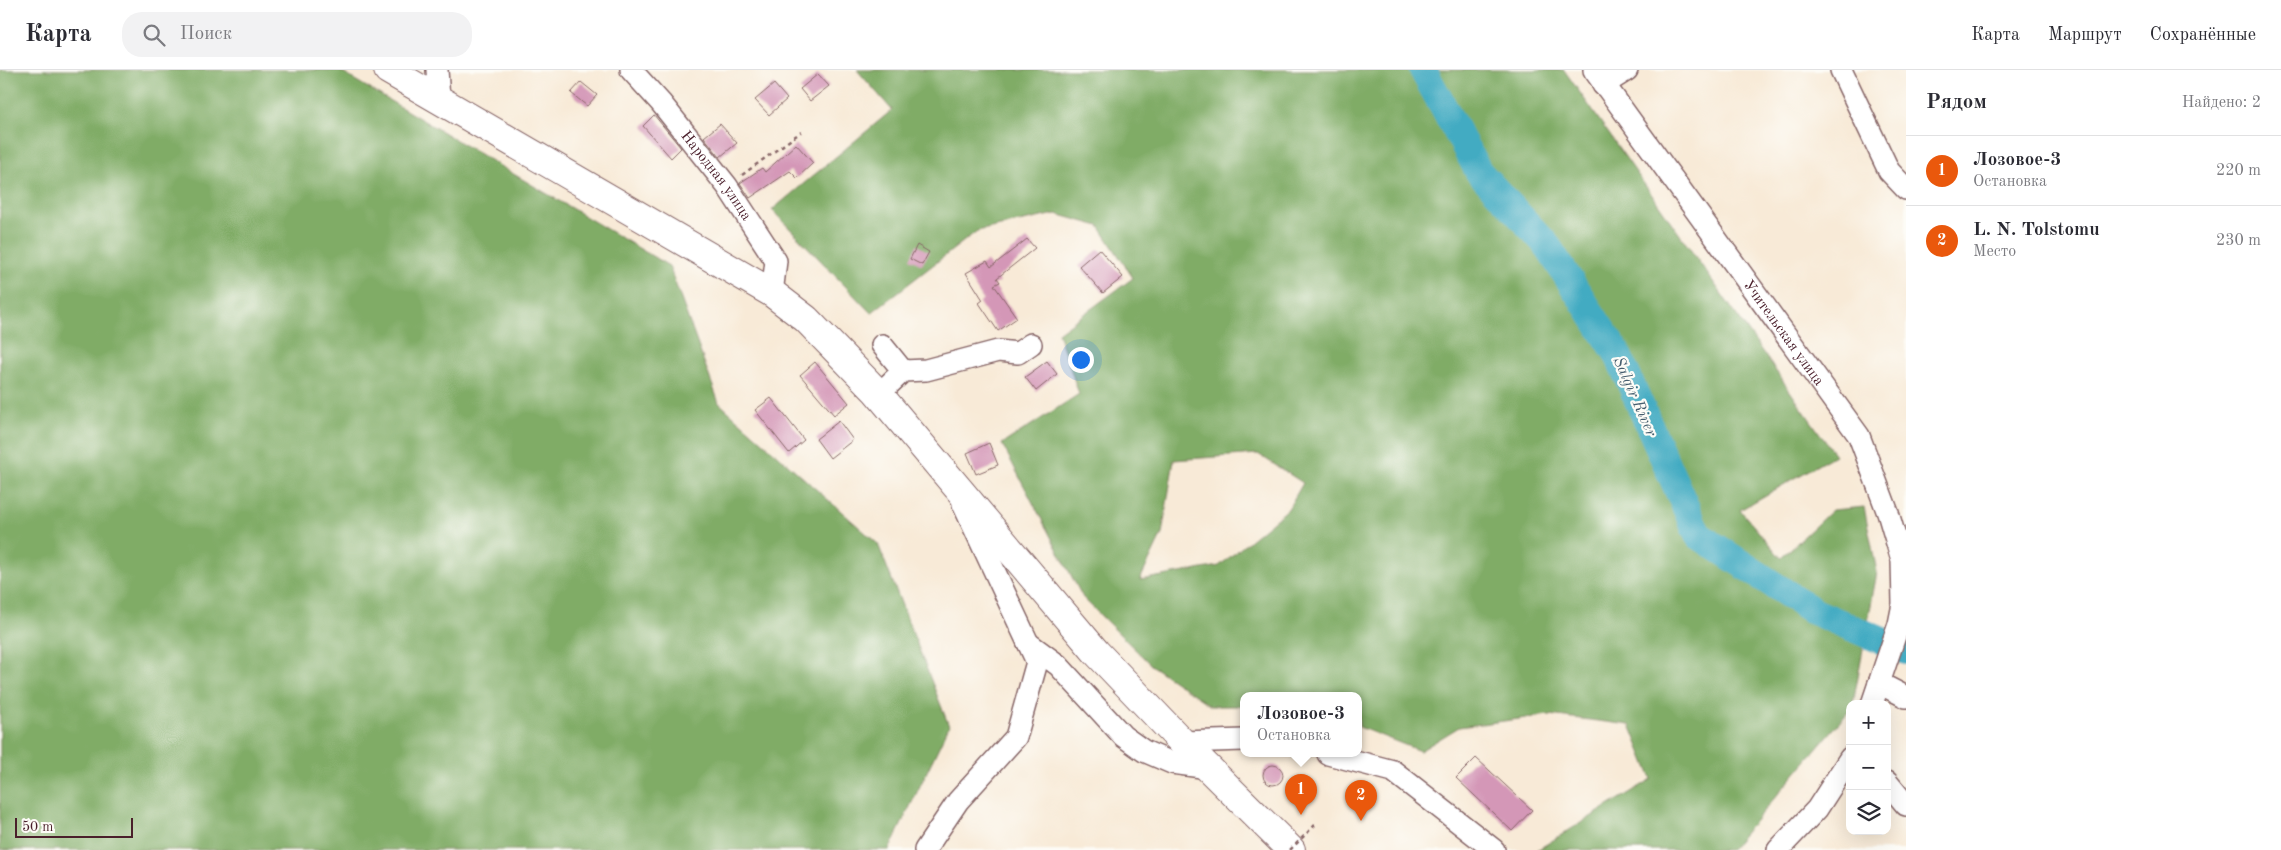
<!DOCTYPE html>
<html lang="ru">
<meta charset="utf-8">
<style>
body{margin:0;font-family:"Old Standard TT",serif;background:#f2f2f3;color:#2b2b33}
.controls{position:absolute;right:15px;bottom:15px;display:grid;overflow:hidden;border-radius:10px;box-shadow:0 5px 20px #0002}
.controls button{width:45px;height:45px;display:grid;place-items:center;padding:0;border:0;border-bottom:1px solid #e1e1e2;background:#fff;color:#2b2b33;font:25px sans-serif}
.scale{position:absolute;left:15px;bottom:12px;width:118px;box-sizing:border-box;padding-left:5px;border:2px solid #4a1f2b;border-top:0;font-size:14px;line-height:18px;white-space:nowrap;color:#4a1f2b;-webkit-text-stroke:4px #fdfcf7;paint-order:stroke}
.you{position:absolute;left:1080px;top:289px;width:18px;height:18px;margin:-12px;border:4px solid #fff;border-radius:50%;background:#1a73e8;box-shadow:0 0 0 8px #1a73e833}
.badge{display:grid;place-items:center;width:32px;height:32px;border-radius:50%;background:#ea580c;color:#fff;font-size:16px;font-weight:700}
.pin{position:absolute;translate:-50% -41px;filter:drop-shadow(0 1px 2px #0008)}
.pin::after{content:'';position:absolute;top:26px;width:18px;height:15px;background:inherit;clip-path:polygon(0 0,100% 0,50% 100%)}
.popup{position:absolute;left:1240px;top:622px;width:122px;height:65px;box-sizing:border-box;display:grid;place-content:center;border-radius:10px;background:#fff;filter:drop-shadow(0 1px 4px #0005);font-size:16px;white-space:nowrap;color:#7c7c81}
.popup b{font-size:19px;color:#2b2b33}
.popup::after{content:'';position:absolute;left:50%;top:100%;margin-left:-10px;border:10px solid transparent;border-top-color:#fff}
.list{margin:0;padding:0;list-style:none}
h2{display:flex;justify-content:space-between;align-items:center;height:65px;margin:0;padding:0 20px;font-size:21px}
h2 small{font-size:16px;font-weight:400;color:#7c7c81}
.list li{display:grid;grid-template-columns:32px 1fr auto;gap:15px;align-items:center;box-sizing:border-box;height:70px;padding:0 20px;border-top:1px solid #e1e1e2}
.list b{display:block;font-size:19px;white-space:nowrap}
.list p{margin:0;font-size:16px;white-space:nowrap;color:#7c7c81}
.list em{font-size:16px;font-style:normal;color:#7c7c81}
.icon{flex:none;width:28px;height:28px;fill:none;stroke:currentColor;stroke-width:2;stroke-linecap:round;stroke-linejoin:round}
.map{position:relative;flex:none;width:1906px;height:780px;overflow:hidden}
header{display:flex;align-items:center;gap:30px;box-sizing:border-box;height:70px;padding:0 25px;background:#fff;border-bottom:1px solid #e1e1e2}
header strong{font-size:24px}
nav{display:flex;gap:28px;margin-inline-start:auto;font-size:18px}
.search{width:350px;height:45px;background:#f2f2f3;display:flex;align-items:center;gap:12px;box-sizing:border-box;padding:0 18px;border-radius:20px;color:#7c7c81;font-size:19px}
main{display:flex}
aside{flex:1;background:#fff}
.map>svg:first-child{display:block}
.forest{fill:#80ac66;stroke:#656648;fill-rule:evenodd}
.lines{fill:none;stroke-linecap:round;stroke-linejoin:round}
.river{stroke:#42abc2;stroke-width:28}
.building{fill:#d497b7}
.minor-casing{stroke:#876667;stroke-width:24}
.major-casing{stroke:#876667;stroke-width:30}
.path{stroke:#876667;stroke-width:2.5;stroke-dasharray:4 4;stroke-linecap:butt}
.minor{stroke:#fff;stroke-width:21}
.major{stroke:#fff;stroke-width:28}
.path-bridge{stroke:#876667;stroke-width:2.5;stroke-dasharray:4 4;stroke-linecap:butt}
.labels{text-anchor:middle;stroke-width:4.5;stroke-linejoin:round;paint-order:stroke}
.street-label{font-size:15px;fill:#4a1f2b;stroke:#fdfcf7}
.water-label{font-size:16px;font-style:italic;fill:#465e6f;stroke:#fdfcf7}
</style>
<header>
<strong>Карта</strong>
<div class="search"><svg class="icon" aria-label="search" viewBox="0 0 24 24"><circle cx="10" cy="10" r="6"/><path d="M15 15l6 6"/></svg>Поиск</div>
<nav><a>Карта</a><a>Маршрут</a><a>Сохранённые</a></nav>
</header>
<main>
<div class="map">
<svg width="1906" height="780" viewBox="0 0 1906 780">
<rect width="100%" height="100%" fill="#fdfcf7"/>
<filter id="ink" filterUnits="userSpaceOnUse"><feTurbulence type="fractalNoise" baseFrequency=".02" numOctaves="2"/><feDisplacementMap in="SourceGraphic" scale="10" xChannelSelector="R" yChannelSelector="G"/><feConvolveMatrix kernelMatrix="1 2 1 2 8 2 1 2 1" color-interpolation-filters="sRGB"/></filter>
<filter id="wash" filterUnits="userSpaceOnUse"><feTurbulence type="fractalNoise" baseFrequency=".0096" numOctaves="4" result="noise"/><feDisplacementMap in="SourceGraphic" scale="20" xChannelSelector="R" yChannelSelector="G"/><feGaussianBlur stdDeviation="1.12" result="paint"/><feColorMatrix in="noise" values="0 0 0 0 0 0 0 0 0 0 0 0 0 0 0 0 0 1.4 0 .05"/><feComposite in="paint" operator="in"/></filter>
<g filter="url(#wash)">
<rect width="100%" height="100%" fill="#f8ead7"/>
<path class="forest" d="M 0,0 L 338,0 L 669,196 L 719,333 L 878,474 L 949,656 L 889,780 L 0,780 Z
M 857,0 L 1564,0 L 1835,385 L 1740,440 L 1781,488 L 1832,440 L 1864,437 L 1877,502 L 1853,634 L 1850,634 L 1850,640 L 1730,780 L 1537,780 L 1652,709 L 1630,655 L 1549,645 L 1459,657 L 1420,681 L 1359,657 L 1358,626 L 1244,626 L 1243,636 L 1211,636 L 1152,596 L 1083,528 L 1002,374 L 1079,324 L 1058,263 L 1133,208 L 1099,156 L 1056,144 L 977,161 L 871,243 L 772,140 L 892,40 ZM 1258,384 L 1303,413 L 1288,439 L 1219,496 L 1140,510 L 1162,464 L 1174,390 Z"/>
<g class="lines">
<path class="river" d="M 1423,0 L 1479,102 L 1546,174 L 1617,283 L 1698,465 L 1815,542 L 1906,581"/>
</g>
<g id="blocks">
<path class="building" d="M 818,4 L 829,16 L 810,31 L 800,19 Z
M 581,12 L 597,25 L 587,36 L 571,23 Z
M 774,14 L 787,29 L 769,45 L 755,30 Z
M 654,45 L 681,78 L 671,88 L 643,56 Z
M 720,54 L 737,73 L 720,87 L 704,67 Z
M 796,74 L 813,93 L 797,108 L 790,101 L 750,128 L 740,113 L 762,98 L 765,102 Z
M 1027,169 L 1035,178 L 997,208 L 1000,212 L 994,215 L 1017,248 L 998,261 L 979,233 L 983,230 L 966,203 L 987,191 L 991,197 Z
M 917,175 L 929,182 L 922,195 L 910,189 Z
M 1099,179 L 1123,207 L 1103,223 L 1079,196 Z
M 1047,291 L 1057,304 L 1036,321 L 1025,307 Z
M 815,292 L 849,333 L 834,345 L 800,305 Z
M 771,328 L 804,370 L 789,383 L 755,340 Z
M 839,351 L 853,370 L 830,388 L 816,369 Z
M 989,373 L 998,395 L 976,404 L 967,383 Z
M 1476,688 L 1532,740 L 1512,761 L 1456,708 Z
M1263 705a10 10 0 1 1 20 0a10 10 0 1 1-20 0Z"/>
</g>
</g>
<g filter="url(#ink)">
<use href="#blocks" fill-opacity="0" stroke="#876667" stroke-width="1"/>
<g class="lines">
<defs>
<g id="minor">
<path d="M 437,0 L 439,29"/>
<path id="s1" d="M 631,0 L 661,33 L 727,116 L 776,191 L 772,223"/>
<path id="s2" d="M 1594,0 L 1859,366 L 1888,443 L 1902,490 L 1903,534 L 1899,554 L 1872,634"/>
<path d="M 1841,0 L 1889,101 L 1906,119"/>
<path d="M 1603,15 L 1627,0"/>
<path d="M 882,275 L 903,301"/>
<path d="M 879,324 L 903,301 L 926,300 L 998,281 L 1018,283 L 1031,274"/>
<path d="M 1028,573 L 1058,595 L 1123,666 L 1144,681 L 1172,693 L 1209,698"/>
<path d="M 1879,613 L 1906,627"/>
<path d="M 1182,672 L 1244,670"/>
<path d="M 1328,684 L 1393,701 L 1494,780"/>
<path d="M 1887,712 L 1906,735"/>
<path d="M 925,780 L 958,731 L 1016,667 L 1037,592 L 963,434"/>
<path d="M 1778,780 L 1817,739 L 1850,688"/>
</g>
<path id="major" d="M 388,0 L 772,223 L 806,249 L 876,321 L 1096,582 L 1182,672 L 1291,780"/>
</defs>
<use href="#minor" class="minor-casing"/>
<use href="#major" class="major-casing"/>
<path class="path" d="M 742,105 L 801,62"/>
<use href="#minor" class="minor"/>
<use href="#major" class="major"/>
<path class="path-bridge" d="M 1290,780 L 1315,755"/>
</g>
</g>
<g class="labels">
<g class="street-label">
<text dy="5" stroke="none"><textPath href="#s1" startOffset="136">Народная улица</textPath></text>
<text dy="5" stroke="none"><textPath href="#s2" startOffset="324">Учительская улица</textPath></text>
</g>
<g class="water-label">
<text transform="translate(1636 326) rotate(66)" y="6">Salgir River</text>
</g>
</g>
</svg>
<div class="controls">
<button>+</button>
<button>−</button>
<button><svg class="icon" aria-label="layers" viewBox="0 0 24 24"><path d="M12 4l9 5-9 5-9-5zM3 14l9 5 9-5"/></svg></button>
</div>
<div class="scale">50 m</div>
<div class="you"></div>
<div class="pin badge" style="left:1301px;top:745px">1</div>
<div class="popup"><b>Лозовое-3</b>Остановка</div>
<div class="pin badge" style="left:1361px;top:751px">2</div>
</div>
<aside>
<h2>Рядом<small>Найдено: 2</small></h2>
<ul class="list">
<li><span class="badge">1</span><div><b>Лозовое-3</b><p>Остановка</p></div><em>220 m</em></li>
<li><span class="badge">2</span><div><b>L. N. Tolstomu</b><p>Место</p></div><em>230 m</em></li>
</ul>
</aside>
</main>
